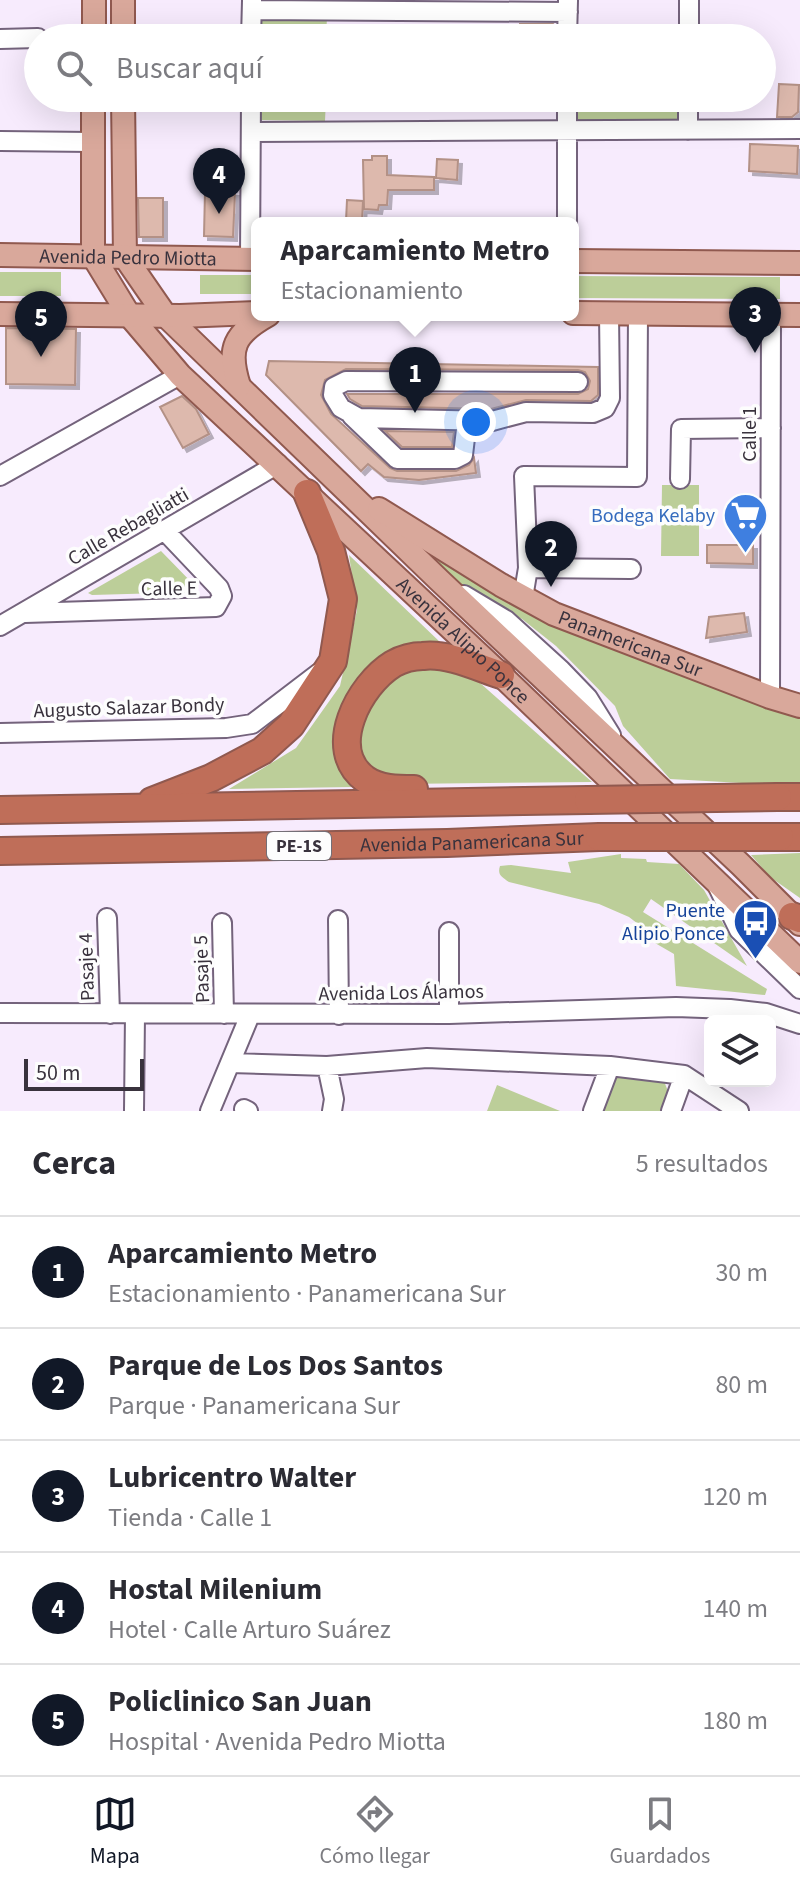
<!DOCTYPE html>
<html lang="es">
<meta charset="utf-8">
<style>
body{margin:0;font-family:"Source Sans 3",sans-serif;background:#f2f2f3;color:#2b2b33}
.controls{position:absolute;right:24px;bottom:24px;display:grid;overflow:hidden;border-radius:12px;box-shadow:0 8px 32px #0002}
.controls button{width:72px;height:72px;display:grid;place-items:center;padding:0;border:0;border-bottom:2px solid #e1e1e2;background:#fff;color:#2b2b33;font:40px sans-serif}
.scale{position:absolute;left:24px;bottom:20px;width:120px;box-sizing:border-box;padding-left:8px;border:4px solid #39323d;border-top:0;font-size:22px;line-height:28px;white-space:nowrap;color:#39323d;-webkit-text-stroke:6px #fdfdfd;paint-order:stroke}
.you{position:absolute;left:476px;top:422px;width:28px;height:28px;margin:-20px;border:6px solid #fff;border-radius:50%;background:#1a73e8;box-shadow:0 0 0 12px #1a73e833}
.badge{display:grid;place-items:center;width:52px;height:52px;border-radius:50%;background:#111827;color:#fff;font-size:26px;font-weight:700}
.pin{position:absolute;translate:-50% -66px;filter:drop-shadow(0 2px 4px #0008)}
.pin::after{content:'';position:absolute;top:42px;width:28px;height:24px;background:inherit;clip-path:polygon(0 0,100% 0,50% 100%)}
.popup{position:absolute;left:251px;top:217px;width:328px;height:104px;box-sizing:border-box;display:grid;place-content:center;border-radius:12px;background:#fff;filter:drop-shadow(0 2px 6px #0005);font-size:26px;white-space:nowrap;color:#7c7c81}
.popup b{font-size:30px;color:#2b2b33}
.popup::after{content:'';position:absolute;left:50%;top:100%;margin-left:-16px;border:16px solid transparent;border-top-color:#fff}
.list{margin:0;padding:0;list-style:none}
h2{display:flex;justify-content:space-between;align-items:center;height:104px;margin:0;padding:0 32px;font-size:34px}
h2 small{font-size:26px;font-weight:400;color:#7c7c81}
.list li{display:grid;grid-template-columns:52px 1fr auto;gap:24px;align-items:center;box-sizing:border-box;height:112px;padding:0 32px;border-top:2px solid #e1e1e2}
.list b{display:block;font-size:30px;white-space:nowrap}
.list p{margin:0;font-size:26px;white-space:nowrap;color:#7c7c81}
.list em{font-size:26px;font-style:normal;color:#7c7c81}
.icon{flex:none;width:44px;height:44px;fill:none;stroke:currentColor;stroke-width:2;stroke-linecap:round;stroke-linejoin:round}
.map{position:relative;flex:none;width:800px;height:1111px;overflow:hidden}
.search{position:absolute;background:#fff;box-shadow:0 8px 32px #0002;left:24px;right:24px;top:24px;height:88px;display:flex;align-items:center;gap:20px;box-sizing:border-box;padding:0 28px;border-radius:44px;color:#7c7c81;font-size:30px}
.sheet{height:664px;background:#fff}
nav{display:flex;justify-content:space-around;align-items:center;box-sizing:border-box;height:112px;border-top:2px solid #e1e1e2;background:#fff;font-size:22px;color:#7c7c81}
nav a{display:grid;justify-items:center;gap:4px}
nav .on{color:#111827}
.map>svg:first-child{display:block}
.green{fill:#bcce99}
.building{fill:#ddb9ad;stroke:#b39186;stroke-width:2;filter:url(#shadow)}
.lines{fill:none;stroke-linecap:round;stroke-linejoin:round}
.minor-casing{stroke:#74637c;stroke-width:22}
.major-casing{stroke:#90594f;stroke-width:26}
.highway-casing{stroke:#90594f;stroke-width:30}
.minor{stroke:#fff;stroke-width:18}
.major{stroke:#d9a89b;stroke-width:22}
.highway{stroke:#bf6e59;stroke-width:26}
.highway-bridge-casing{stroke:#90594f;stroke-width:30;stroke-linecap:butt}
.highway-bridge{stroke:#bf6e59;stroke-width:26}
.labels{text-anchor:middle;stroke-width:7;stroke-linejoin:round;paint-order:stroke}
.shield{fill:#fdfdfd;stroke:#746f77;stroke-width:2}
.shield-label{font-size:18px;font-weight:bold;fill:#39323d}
.street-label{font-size:20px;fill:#39323d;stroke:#fdfdfd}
.shop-label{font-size:20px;fill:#366cbe;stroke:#fdfdfd;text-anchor:end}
.transit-label{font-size:20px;fill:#164399;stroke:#fdfdfd;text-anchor:end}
</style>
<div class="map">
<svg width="800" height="1111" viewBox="0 0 800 1111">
<defs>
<filter id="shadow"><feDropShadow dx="4" dy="4" stdDeviation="0" flood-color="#0004"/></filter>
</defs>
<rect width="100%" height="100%" fill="#f7ebfd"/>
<path class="green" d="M 256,16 L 327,17 L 326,38 L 256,38 Z
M 255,98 L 326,98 L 325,121 L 255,120 Z
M 578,98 L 679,98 L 679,122 L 578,122 Z
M 0,272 L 61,272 L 61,296 L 0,296 Z
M 200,275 L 257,275 L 257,294 L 200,294 Z
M 573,276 L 780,277 L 780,299 L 573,298 Z
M 662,485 L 699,485 L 699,556 L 661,556 Z
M 430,550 L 800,715 L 800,782 L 760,784 L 670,779 L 623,726 L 615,706 L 556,646 L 522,619 L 471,592 L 446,573 Z
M 161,551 L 198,589 L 198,592 L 92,595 L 88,593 Z
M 349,555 L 441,643 L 403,650 L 340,756 L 353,787 L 229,789 L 296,748 L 340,686 L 357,610 Z
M 437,665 L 462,667 L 592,782 L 398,784 C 391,782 380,780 374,776 C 341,750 365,703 390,682 C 403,670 420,668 437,665 Z
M 800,853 L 800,898 L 770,877 L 751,855 Z
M 621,854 L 621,858 L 646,859 L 647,862 L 679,864 L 704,890 L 747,966 L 651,899 L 643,912 L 767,989 L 765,995 L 676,986 L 674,954 L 655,943 L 646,930 L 629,917 L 599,904 L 509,882 C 502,877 497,875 500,866 L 511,865 L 571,873 L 568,862 Z
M 620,1074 L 664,1081 L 669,1094 L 663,1111 L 598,1111 L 614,1077 Z
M 497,1085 L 560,1111 L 487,1111 Z"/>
<path class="building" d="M 520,24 L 553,24 L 555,26 L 555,38 L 520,38 Z
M 779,84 L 799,85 L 798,112 L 792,117 L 777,117 Z
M 750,144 L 798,146 L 797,174 L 749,171 Z
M 372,156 L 387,156 L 387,175 L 434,177 L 434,190 L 388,190 L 387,205 L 379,205 L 378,210 L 364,209 L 363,160 L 372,160 Z
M 437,159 L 458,160 L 457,180 L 436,178 Z
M 205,191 L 235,192 L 233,237 L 204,236 Z
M 138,198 L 163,198 L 163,237 L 139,237 Z
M 347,200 L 363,201 L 362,221 L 346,221 Z
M 6,328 L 76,329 L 75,385 L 6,384 Z
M 269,361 L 598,367 L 598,395 L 591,401 L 526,400 L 491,409 L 362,406 L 350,399 L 347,394 L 578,394 L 588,389 L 590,381 L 585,372 L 578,370 L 346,369 L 325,380 L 321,395 L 331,414 L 390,468 L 397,471 L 456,471 L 469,465 L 474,458 L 476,473 L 419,480 L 384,477 L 368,464 L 361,471 L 266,375 Z
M 182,396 L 196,409 L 209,434 L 183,448 L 160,407 Z
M 385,431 L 454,432 L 452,447 L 402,447 Z
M 707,545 L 753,545 L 753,564 L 707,563 Z
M 744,613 L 747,632 L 706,638 L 709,617 Z"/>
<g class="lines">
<defs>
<path id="minor" d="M 252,10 L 568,12
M 74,38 L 80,38
M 251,38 L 252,1
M 567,38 L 568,1
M 689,38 L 689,0
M 0,39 L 38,38
M 688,130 L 688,98
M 251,132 L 800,129
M 0,141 L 92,142
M 567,223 L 567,98
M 250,258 L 251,98
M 578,382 L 346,381 L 334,387 L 333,395 L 341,408 L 359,418 L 492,421 L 526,412 L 593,413 L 605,408 L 610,398 L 609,313
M 352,416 L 397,459 L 455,459 L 463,455 L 467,421
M 0,476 L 180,375
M 680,479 L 681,429 L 771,428
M 528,568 L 631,569
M 464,595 L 506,620 L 561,670 L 588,698 L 611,735
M 523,598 L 528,568 L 524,476 L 637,477 L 638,313
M 25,613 L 216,607 L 222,596 L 219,588 L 164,530
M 0,626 L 278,464
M 770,697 L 771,315
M 0,733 L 226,728 L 252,724 L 319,673
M 717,885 L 739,930 L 800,989
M 107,918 L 110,1014
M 338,920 L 339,1015
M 222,923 L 224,1014
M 449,932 L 449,1014
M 0,1013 L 449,1014 L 676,1007 L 730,1009 L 766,1013 L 800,1024
M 230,1063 L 327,1066 L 427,1058 L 610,1066 L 684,1075 L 739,1111
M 327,1066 L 334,1099 L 332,1111
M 244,1109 L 248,1111
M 134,1111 L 135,1014
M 210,1111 L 250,1015
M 593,1111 L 610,1066
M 671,1111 L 684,1075"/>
<g id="major">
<path d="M 123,0 L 123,38"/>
<path d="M 94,38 L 94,0"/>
<path id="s1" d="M 93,98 L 93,256 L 129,315 L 180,375 L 501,675 L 800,962"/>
<path d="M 123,98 L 125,257 L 165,315 L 439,580 L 741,865 L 800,924"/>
<path id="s2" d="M 0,255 L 257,259"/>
<path d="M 573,261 L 800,263"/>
<path d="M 573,313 L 800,315"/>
<path d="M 0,314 L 180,316 L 257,313"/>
<path d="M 239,386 C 227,348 234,334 268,315"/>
<path id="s3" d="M 379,509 L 501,585 L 554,614 L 770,697 L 800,706"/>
</g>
<g id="highway">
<path d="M 414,789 C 398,789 379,789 365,779 C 325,749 359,685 393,664 C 402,659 413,656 423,656 C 448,653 477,667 501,675"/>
<path d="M 778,797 L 800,797"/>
<path d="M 152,801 L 211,778 L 262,751 L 291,725 L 333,661 L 343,599 L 331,551 L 307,493"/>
<path d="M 0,810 L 588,800"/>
<path d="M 780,837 L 800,837"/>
<path id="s4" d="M 0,851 L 447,843 L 599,837"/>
<path d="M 792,916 L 800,919"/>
</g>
</defs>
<use href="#minor" class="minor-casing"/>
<use href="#major" class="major-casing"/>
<use href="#highway" class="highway-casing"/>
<use href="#minor" class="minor"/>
<use href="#major" class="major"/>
<use href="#highway" class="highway"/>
<defs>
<path id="highway-bridge" d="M 588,800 L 778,797
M 599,837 L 780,837"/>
</defs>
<use href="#highway-bridge" class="highway-bridge-casing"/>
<use href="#highway-bridge" class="highway-bridge"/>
</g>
<defs>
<symbol id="supermarket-pin" viewBox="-11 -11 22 30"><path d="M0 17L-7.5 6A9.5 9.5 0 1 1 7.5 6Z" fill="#3f7fe0" stroke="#fdfdfd"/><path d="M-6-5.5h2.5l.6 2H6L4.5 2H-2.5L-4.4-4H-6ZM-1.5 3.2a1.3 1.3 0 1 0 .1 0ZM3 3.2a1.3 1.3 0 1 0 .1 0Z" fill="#fff"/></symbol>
<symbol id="bus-pin" viewBox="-11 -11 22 30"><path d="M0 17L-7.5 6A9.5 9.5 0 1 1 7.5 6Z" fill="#1a4fb4" stroke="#fdfdfd"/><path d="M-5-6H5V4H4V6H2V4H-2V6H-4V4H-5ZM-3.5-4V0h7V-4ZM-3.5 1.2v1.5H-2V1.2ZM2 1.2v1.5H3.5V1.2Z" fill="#fff"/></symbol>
</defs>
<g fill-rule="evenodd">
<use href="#supermarket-pin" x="720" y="490" width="51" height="69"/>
<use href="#bus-pin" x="730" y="896" width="51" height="69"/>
</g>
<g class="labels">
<rect class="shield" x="267" y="832" width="64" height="28" rx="6"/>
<g class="shield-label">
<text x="299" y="852">PE-1S</text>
</g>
<g class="street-label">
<text dy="7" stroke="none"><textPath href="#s2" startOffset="128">Avenida Pedro Miotta</textPath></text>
<text transform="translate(749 434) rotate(-90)" y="7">Calle 1</text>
<text transform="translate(128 526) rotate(-30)" y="7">Calle Rebagliatti</text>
<text transform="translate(169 588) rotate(-1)" y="7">Calle E</text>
<text dy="7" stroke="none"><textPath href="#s1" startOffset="694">Avenida Alipio Ponce</textPath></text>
<text dy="7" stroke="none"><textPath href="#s3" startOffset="286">Panamericana Sur</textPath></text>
<text transform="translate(129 707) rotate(-2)" y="7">Augusto Salazar Bondy</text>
<text dy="7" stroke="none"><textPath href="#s4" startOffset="472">Avenida Panamericana Sur</textPath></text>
<text transform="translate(86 967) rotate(-92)" y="7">Pasaje 4</text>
<text transform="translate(201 969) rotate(-92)" y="7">Pasaje 5</text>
<text transform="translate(401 992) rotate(-1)" y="7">Avenida Los Álamos</text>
</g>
<g class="shop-label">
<text x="715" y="522">Bodega Kelaby</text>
</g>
<g class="transit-label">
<text x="725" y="917">Puente<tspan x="725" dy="23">Alipio Ponce</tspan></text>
</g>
</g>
</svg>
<div class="controls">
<button><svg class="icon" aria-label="layers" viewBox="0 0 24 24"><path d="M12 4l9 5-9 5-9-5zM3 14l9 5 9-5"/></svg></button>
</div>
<div class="scale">50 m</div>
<div class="you"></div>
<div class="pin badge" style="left:415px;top:413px">1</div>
<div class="popup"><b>Aparcamiento Metro</b>Estacionamiento</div>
<div class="pin badge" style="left:551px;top:587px">2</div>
<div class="pin badge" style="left:755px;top:353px">3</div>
<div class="pin badge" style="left:219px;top:214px">4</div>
<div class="pin badge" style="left:41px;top:357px">5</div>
<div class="search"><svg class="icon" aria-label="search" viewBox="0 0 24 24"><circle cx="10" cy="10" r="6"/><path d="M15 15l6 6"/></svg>Buscar aquí</div>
</div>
<section class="sheet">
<h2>Cerca<small>5 resultados</small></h2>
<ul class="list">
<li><span class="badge">1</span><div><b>Aparcamiento Metro</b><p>Estacionamiento · Panamericana Sur</p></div><em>30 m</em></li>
<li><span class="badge">2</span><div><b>Parque de Los Dos Santos</b><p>Parque · Panamericana Sur</p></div><em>80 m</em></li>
<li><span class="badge">3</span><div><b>Lubricentro Walter</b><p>Tienda · Calle 1</p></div><em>120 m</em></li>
<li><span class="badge">4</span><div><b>Hostal Milenium</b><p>Hotel · Calle Arturo Suárez</p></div><em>140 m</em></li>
<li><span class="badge">5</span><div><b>Policlinico San Juan</b><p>Hospital · Avenida Pedro Miotta</p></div><em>180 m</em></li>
</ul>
</section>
<nav>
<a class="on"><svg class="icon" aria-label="map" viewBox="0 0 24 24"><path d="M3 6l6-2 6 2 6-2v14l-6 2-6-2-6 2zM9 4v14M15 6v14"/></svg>Mapa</a>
<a><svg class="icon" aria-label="directions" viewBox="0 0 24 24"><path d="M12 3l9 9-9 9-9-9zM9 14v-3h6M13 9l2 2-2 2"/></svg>Cómo llegar</a>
<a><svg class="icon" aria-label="saved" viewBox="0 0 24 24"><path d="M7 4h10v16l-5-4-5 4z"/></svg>Guardados</a>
</nav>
